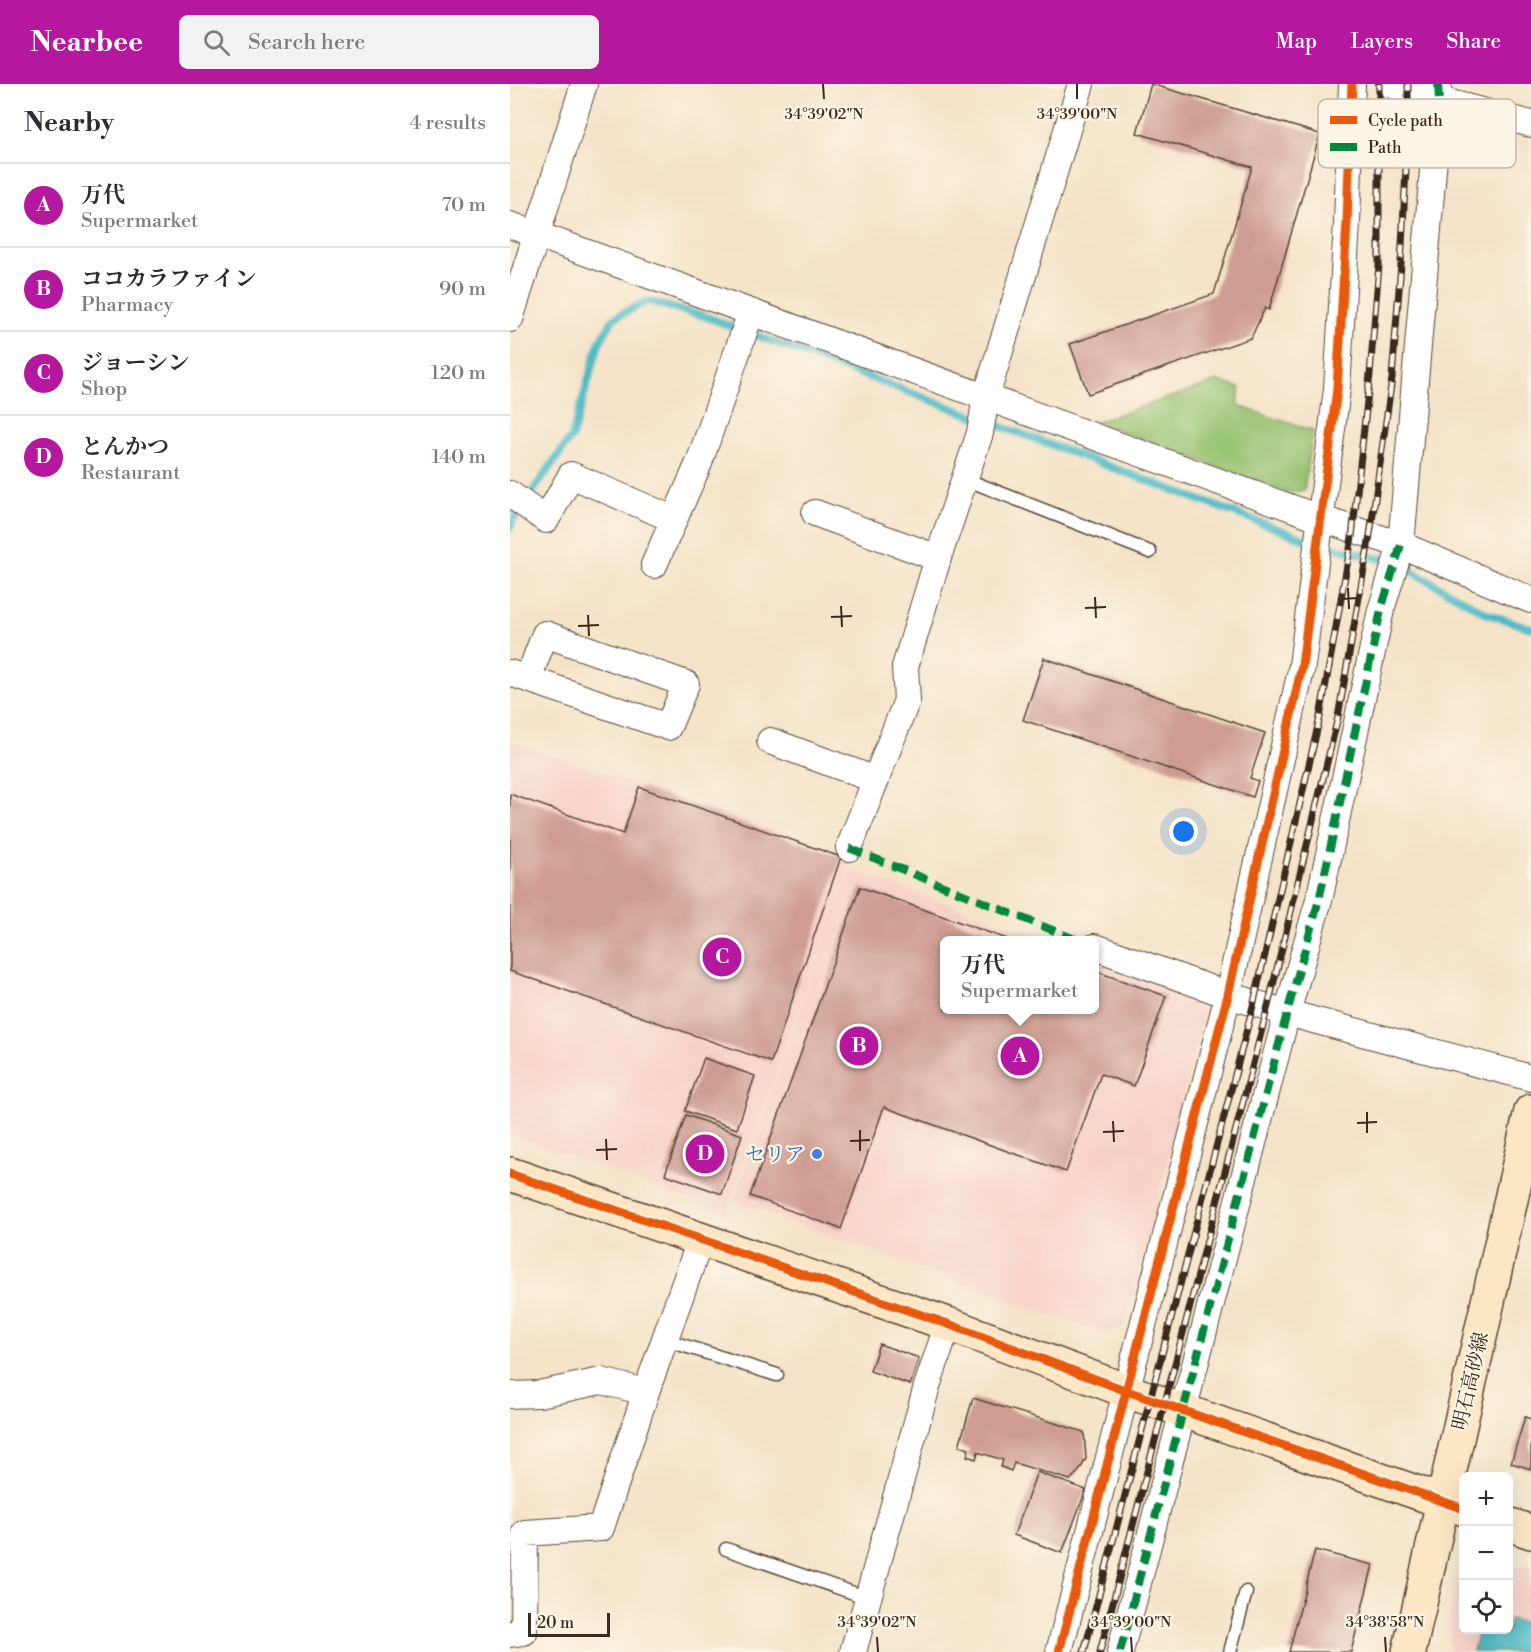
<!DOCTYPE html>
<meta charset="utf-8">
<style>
body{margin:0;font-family:"Libre Bodoni","Noto Serif JP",serif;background:#f2f2f3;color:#2b2b33}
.controls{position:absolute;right:18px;bottom:18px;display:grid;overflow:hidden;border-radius:9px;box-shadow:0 6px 24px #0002}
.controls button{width:54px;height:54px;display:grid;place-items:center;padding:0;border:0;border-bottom:2px solid #e1e1e2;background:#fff;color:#2b2b33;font:30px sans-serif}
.scale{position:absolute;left:18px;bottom:15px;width:82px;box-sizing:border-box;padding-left:6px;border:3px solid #3b2a1e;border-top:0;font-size:16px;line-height:21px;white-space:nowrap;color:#3b2a1e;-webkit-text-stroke:4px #fcf5e5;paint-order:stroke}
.you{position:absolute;left:674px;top:748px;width:21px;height:21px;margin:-15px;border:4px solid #fff;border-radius:50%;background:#1a73e8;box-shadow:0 0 0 9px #1a73e833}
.badge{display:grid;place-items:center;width:39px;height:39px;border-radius:50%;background:#b5179e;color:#fff;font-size:20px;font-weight:700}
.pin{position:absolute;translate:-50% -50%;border:3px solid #fff;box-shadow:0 2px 6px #0006}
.popup{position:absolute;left:430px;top:852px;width:159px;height:78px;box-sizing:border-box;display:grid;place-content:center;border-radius:9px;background:#fff;filter:drop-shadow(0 2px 4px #0005);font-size:20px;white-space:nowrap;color:#7c7c81}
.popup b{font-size:22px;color:#2b2b33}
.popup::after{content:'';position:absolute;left:50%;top:100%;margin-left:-12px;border:12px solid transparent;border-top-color:#fff}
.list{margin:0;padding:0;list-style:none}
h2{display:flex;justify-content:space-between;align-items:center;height:78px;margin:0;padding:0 24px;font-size:26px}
h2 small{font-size:20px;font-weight:400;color:#7c7c81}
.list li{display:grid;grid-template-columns:39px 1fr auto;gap:18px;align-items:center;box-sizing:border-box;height:84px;padding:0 24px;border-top:2px solid #e1e1e2}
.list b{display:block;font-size:22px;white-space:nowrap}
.list p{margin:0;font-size:20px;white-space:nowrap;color:#7c7c81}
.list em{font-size:20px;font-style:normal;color:#7c7c81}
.icon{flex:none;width:33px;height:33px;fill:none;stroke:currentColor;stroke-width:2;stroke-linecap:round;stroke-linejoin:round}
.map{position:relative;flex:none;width:1021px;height:1568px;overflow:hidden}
header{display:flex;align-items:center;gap:36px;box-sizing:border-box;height:84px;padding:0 30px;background:#b5179e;color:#fff}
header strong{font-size:28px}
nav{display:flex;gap:33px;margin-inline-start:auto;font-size:21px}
.search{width:420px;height:54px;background:#f2f2f3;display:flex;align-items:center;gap:15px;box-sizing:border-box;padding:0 21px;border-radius:9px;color:#7c7c81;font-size:22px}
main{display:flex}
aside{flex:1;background:#fff}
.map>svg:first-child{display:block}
.built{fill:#f7d1c7}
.green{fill:#95c270;stroke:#687647;stroke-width:1.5}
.water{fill:#4ebbc6;stroke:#447272;stroke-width:1.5}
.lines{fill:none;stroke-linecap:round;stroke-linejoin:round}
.stream{stroke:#4ebbc6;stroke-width:8}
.building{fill:#ce9c92}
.lane-casing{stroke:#574638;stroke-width:15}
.street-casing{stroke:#574638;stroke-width:28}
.secondary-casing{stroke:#574638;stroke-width:36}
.lane{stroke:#fff;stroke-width:12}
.street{stroke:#fff;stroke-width:26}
.secondary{stroke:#fce6c4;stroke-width:33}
.rail-casing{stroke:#3b2a1e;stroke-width:7}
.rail{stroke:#fcf5e5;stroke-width:4.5;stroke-dasharray:14;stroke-linecap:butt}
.quiet{stroke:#00873e;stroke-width:8;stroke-dasharray:15 8;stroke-linecap:butt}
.cycleway-casing{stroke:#fcf5e5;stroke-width:13}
.cycleway{stroke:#e8590c;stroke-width:9}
.ticks{fill:none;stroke:#3b2a1e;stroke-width:2}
.shop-dot{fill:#3f7fe0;stroke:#fcf5e5;stroke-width:2}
.labels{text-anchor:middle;stroke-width:4.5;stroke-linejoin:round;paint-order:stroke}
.shop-label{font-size:20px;fill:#366cbe;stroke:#fcf5e5;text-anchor:end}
.street-label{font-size:20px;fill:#3b2a1e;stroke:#fcf5e5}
.key{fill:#fcf5e5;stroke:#c2b8a9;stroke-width:1.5}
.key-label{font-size:16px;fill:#3b2a1e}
.ticks-label{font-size:15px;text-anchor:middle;fill:#3b2a1e;stroke:#fcf5e5;stroke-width:4.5;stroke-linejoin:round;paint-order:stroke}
</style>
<header>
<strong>Nearbee</strong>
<div class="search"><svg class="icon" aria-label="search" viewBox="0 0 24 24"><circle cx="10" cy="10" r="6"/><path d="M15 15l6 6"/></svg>Search here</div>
<nav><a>Map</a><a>Layers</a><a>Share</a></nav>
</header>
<main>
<aside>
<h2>Nearby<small>4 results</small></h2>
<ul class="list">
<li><span class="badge">A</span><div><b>万代</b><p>Supermarket</p></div><em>70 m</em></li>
<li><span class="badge">B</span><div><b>ココカラファイン</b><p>Pharmacy</p></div><em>90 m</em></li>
<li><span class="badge">C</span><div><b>ジョーシン</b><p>Shop</p></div><em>120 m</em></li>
<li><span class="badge">D</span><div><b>とんかつ</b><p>Restaurant</p></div><em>140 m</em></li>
</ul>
</aside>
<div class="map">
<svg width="1021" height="1568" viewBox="0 0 1021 1568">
<rect width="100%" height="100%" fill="#fcf5e5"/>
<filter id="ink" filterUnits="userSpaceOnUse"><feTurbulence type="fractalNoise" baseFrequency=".0167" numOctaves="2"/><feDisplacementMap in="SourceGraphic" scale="12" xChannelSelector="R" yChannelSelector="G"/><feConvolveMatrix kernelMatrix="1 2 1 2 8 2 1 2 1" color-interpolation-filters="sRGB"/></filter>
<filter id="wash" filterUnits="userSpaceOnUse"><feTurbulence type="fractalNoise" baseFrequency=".008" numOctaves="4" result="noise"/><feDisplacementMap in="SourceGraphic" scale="24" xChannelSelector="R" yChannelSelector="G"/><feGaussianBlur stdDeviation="1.35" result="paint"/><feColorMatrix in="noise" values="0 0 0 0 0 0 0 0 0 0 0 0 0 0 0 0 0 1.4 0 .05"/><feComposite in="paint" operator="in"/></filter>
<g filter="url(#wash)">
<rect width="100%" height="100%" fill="#f4e3c8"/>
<path class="built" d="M 0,657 L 342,774 L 216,1129 L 0,1050 Z
M 339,785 L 540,856 L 435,856 L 435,926 L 585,926 L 585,872 L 699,913 L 615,1241 L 596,1251 L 224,1117 Z
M 999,1477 L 1021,1484 L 1021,1568 L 940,1568 L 938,1540 L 949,1489 L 953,1486 L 954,1546 L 998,1546 Z"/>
<path class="green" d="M 708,297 L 730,304 L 728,322 L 803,347 L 794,406 L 778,409 L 586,338 Z"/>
<path class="water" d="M 999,1535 L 1021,1540 L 1021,1568 L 963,1568 L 968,1546 L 998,1546 Z"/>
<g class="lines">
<path class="stream" d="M 0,444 L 8,428 L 62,352 L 89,259 L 104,234 L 137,217 L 194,232 L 808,460 L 885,478 L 978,530 L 1021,544"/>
</g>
<g id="blocks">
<path class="building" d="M 641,0 L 810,50 L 759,226 L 755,224 L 741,254 L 578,310 L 560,260 L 704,210 L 742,83 L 627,49 Z
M 534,574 L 755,649 L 740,694 L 748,697 L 743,713 L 513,636 Z
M 129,703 L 331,773 L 261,978 L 0,887 L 0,710 L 113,750 Z
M 350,803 L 500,856 L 435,856 L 435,926 L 585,926 L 585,887 L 656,912 L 624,1002 L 591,990 L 556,1088 L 374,1023 L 331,1145 L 240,1112 Z
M 194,974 L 245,992 L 227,1045 L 175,1027 Z
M 176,1031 L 232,1051 L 212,1110 L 155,1090 Z
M 369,1260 L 409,1274 L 400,1301 L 360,1287 Z
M 463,1314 L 574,1348 L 576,1375 L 569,1387 L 560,1396 L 504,1379 L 501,1387 L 491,1383 L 493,1376 L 468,1368 L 466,1375 L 457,1372 L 459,1365 L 449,1362 Z
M 1015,1333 L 1021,1335 L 1021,1385 L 1001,1379 Z
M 527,1388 L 576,1406 L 552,1469 L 504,1451 Z
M 805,1466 L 863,1481 L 841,1568 L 779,1568 Z"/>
</g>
</g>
<g filter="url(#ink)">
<use href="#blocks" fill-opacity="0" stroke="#574638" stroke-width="1.5"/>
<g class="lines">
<defs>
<path id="lane" d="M 455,395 L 640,468
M 156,1256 L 267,1291
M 216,1465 L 358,1514
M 720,1568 L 736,1508"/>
<path id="street" d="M 879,0 L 929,16 L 1021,40
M 928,0 L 929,16 L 891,461 L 1021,516
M 0,141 L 812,435 L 891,461 L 871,526 L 810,812 L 777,929 L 610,1568
M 0,235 L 74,0
M 0,410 L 36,436 L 61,391 L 163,435
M 305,429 L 428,474
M 144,481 L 189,379 L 241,228
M 0,589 L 18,595 L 158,643 L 176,600 L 35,550 L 18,595
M 260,657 L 366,696
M 339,764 L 397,616 L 395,583 L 428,474 L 470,349 L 476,313 L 571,0
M 585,863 L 718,911 L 777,929 L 1021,994
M 0,1311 L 29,1310 L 91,1297 L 136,1308
M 0,1550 L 14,1548 L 15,1449 L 91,1444 L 136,1308 L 191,1154
M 343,1568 L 417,1302 L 438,1240
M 549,1568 L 718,911 L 792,582 L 827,305 L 837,139 L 842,0"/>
<path id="secondary" d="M 0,1090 L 438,1240 L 617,1307 L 954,1425
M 998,1440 L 1021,1448
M 899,1568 L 1021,1027"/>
</defs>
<use href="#lane" class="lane-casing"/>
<use href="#street" class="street-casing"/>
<use href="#secondary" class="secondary-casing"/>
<use href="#lane" class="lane"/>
<use href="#street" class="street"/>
<use href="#secondary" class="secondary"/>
<defs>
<path id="rail" d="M 574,1568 L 744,918 L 810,633 L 842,453 L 860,290 L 869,181 L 869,0
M 590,1568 L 758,922 L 828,633 L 860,451 L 882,294 L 891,180 L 898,47 L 898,0"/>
</defs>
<use href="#rail" class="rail-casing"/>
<use href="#rail" class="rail"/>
<path class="quiet" d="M 928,0 L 929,16
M 339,764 L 567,856
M 610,1568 L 777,929 L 810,812 L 871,526 L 891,461"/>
<defs>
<path id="cycleway" d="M 0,1090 L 438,1240 L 617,1307 L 954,1425
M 549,1568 L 718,911 L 792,582 L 827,305 L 837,139 L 842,0"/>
</defs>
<use href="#cycleway" class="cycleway-casing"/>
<use href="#cycleway" class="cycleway"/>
</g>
</g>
<path class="ticks" d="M 313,0 L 314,15M 567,0 L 567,15M 838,504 L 839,525M 585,513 L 586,534M 828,515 L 849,514M 331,522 L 332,543M 575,524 L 596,523M 78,531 L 79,552M 321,533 L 342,532M 68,542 L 89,541M 857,1028 L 857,1049M 603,1037 L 604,1058M 847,1039 L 867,1038M 350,1046 L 350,1067M 593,1048 L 614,1047M 96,1055 L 97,1076M 340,1057 L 360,1056M 86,1066 L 107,1065M 367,1553 L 368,1568M 621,1553 L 622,1568M 875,1553 L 876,1568"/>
<circle class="shop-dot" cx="307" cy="1070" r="6"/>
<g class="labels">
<g class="shop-label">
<text x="295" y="1077">セリア</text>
</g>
<g class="street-label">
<text transform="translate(960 1297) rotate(-77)" y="7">明石高砂線</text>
</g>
</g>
<rect x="808" y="15" width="198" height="69" rx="9" class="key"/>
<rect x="820" y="32" width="27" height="8" fill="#e8590c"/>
<rect x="820" y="59" width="27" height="8" fill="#00873e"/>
<g class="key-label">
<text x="858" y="42">Cycle path</text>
<text x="858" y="69">Path</text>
</g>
<g class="ticks-label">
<text x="314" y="35">34°39'02"N</text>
<text x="567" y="35">34°39'00"N</text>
<text x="367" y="1543">34°39'02"N</text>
<text x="621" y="1543">34°39'00"N</text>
<text x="875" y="1543">34°38'58"N</text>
</g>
</svg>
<div class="controls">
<button>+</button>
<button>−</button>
<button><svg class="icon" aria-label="locate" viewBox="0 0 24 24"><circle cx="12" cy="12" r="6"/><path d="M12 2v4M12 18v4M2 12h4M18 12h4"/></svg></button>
</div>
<div class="scale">20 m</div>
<div class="you"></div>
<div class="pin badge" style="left:510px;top:972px">A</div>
<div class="popup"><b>万代</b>Supermarket</div>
<div class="pin badge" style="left:349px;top:962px">B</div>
<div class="pin badge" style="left:212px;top:873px">C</div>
<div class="pin badge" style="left:195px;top:1070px">D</div>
</div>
</main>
